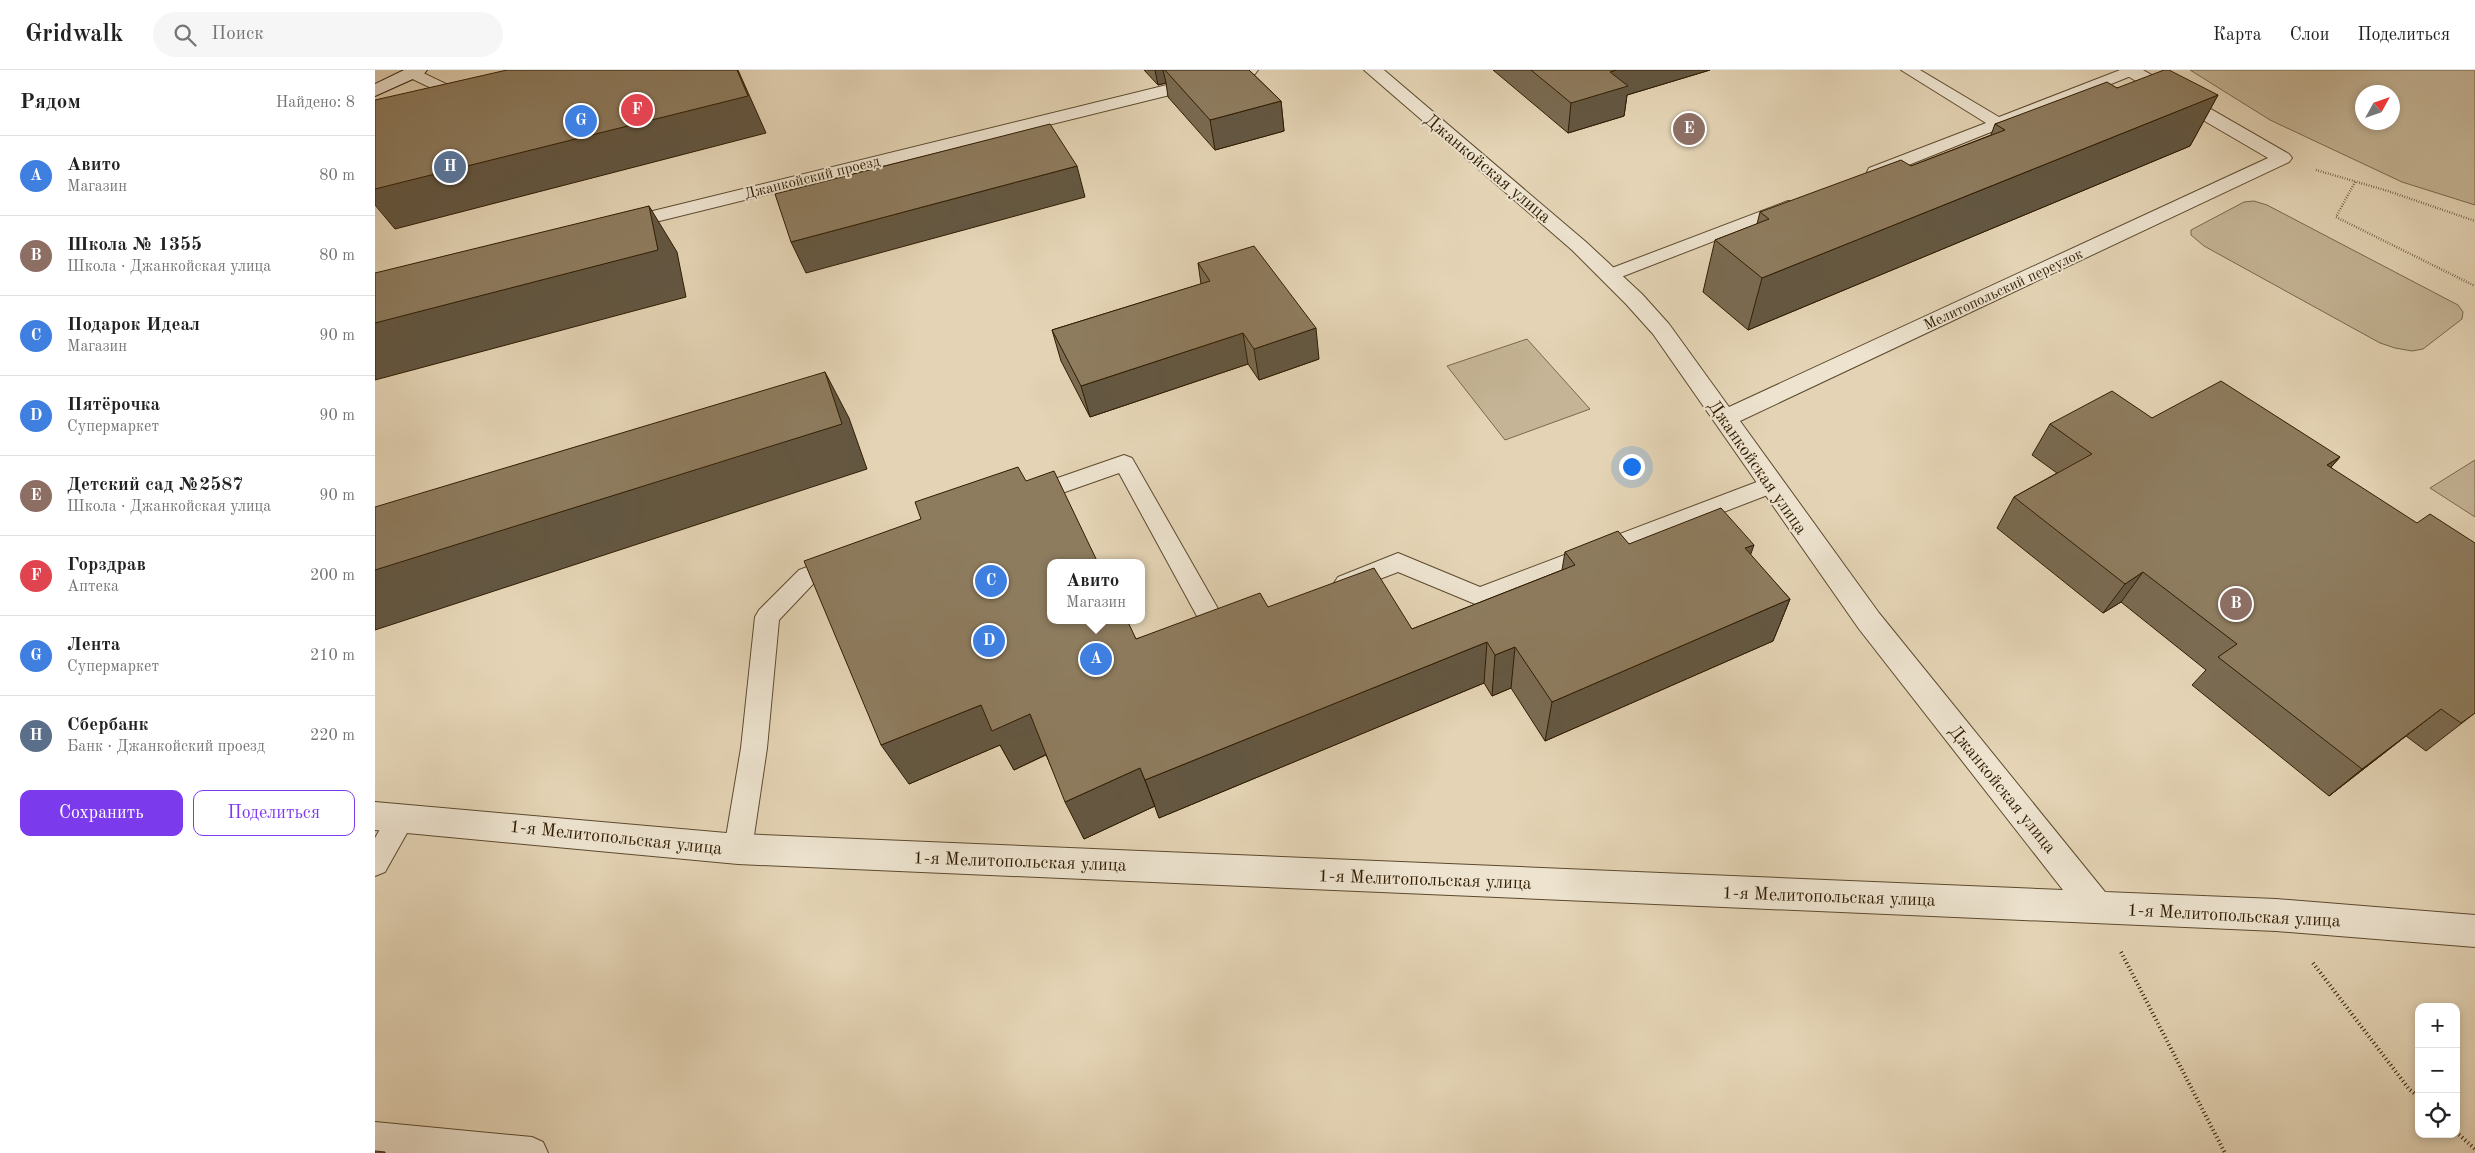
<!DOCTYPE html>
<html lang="ru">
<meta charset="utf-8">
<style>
body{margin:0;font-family:"Old Standard TT",serif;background:#f6f6f6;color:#222}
.controls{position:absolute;right:15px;bottom:15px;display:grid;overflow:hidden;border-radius:10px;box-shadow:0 2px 8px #0003}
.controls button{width:45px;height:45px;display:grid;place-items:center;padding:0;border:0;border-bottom:1px solid #e0e0e0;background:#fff;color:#222;font:25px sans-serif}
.compass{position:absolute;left:1980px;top:15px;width:45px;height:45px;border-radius:50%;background:#fff;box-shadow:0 2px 8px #0003;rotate:50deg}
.you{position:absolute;left:1256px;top:396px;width:18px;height:18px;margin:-12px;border:4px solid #fff;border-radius:50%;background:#1a73e8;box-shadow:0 0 0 8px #1a73e833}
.badge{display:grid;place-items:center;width:32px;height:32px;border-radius:50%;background:#7c3aed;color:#fff;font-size:16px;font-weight:700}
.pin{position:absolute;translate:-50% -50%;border:2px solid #fff;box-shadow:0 1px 5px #0006}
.popup{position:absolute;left:672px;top:489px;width:98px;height:65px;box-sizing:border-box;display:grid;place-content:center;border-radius:10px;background:#fff;filter:drop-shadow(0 1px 4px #0005);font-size:16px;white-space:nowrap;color:#767676}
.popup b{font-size:19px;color:#222}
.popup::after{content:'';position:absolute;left:50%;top:100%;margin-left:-10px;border:10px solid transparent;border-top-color:#fff}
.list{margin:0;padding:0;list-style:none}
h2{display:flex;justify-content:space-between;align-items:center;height:65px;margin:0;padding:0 20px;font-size:21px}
h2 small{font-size:16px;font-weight:400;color:#767676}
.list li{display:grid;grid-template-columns:32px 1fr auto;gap:15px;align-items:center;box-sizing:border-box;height:80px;padding:0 20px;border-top:1px solid #e0e0e0}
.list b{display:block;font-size:19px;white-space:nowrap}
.list p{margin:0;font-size:16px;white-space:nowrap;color:#767676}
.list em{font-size:16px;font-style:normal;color:#767676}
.actions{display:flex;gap:10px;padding:15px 20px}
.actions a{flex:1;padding:11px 0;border:1px solid #7c3aed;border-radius:10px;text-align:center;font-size:18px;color:#7c3aed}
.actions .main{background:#7c3aed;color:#fff}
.icon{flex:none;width:28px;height:28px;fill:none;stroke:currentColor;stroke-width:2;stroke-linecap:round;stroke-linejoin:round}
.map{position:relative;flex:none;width:2100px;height:1083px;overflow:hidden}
header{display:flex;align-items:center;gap:30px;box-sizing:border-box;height:70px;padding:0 25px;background:#fff;border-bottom:1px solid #e0e0e0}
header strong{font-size:24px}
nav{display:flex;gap:28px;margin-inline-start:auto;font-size:18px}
.search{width:350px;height:45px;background:#f6f6f6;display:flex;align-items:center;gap:12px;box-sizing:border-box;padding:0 18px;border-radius:28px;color:#767676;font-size:19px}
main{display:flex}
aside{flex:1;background:#fff}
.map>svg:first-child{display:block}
.green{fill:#c5b596;stroke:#7a684c;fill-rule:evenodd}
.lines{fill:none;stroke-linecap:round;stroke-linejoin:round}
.lane-casing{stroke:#5d4a2e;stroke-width:2}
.street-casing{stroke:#5d4a2e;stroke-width:2}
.secondary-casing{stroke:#301c01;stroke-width:2}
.path-far1{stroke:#301c01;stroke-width:2.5;stroke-dasharray:0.5 2;stroke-linecap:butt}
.path{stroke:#301c01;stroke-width:4;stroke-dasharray:1 3;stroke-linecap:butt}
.lane{fill:#ede3cf;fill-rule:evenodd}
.street{fill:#ede3cf;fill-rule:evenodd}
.secondary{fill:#ede3cf;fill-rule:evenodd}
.wall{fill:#7a6b52;stroke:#301c01}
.shaded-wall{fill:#635742;stroke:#301c01}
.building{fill:#8e7c5f;stroke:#301c01}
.labels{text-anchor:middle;stroke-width:4;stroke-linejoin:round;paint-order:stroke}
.far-street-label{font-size:15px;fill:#301c01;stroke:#ede3cf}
.street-label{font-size:18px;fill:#301c01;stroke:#ede3cf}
</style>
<header>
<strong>Gridwalk</strong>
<div class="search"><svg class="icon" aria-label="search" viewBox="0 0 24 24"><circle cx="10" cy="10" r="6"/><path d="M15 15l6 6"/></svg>Поиск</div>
<nav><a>Карта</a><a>Слои</a><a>Поделиться</a></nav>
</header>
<main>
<aside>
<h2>Рядом<small>Найдено: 8</small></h2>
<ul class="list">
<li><span class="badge" style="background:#3f7fe0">A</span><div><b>Авито</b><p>Магазин</p></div><em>80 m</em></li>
<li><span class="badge" style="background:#8d6e63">B</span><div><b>Школа № 1355</b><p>Школа · Джанкойская улица</p></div><em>80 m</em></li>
<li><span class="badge" style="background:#3f7fe0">C</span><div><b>Подарок Идеал</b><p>Магазин</p></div><em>90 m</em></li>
<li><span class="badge" style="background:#3f7fe0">D</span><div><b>Пятёрочка</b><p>Супермаркет</p></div><em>90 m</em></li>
<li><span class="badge" style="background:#8d6e63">E</span><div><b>Детский сад №2587</b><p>Школа · Джанкойская улица</p></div><em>90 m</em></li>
<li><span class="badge" style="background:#e0444e">F</span><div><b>Горздрав</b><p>Аптека</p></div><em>200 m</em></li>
<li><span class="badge" style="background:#3f7fe0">G</span><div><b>Лента</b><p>Супермаркет</p></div><em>210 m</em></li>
<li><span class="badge" style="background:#5c6f8a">H</span><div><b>Сбербанк</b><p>Банк · Джанкойский проезд</p></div><em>220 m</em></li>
</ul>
<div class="actions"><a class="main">Сохранить</a><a>Поделиться</a></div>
</aside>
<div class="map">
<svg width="2100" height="1083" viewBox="0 0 2100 1083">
<rect width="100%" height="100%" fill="#e4d4b5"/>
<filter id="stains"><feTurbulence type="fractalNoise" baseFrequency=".004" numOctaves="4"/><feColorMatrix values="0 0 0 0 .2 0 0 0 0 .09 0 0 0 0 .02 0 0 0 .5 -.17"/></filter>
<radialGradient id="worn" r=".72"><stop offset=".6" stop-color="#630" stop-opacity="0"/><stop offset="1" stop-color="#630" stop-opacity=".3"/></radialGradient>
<path class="green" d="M 1815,0 L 2100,0 L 2100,135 L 2027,112 L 1895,50 ZM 2018,22 L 2018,52 L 1988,52 L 1988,22 Z
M 1879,131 L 1892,135 L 2083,235 L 2088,242 L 2087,249 L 2048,279 L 2037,281 L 2020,278 L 2005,273 L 1829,176 L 1816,165 L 1816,160 L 1869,132 Z
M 1152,269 L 1215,339 L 1130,370 L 1072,296 Z
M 2100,390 L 2100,447 L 2055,418 Z"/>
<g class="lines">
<defs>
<path id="lane" d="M 31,0 L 42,0 L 96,26 L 99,29 L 96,32 L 86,32 L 31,6 L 28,3 Z
M 1526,0 L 1545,0 L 1624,47 L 1745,0 L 1764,1 L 1761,4 L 1506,106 L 1494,106 L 1492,102 L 1494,98 L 1611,53 Z
M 1413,131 L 1419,132 L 1422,136 L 1419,140 L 1241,209 L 1229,209 L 1226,205 L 1229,201 Z
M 749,385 L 757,388 L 850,551 L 861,553 L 864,560 L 861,567 L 844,573 L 835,570 L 744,403 L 656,434 L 648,432 L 645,426 L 648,420 Z
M 1395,407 L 1403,409 L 1406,415 L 1403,421 L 1105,536 L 1023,502 L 971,522 L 963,519 L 959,513 L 963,507 L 1023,483 L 1105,517 Z
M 464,485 L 472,488 L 475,494 L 472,500 L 440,512 L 404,550 L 392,678 L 377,779 L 373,788 L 363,792 L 353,788 L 349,779 L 366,678 L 380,547 L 384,540 L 424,500 Z
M 27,735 L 37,738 L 41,747 L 10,802 L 0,806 L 0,768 L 17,738 Z
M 0,1052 L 157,1067 L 168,1072 L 173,1083 L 0,1083 Z"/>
<path id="street" d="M 853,0 L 883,0 L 880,4 L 244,161 L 237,159 L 234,155 L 237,151 Z
M 989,0 L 1009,0 L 1211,172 L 1267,224 L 1294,254 L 1354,337 L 1893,88 L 1749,4 L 1746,0 L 1768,0 L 1914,84 L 1917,88 L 1914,92 L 1365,351 L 1504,543 L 1730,822 L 1901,829 L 2100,845 L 2100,877 L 1901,861 L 363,794 L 0,760 L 0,732 L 363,764 L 1688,820 L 1484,559 L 1278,264 L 1251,234 L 1197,180 Z"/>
<path id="secondary" d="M 29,0 L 52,0 L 49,4 L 0,26 L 0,14 Z"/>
</defs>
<use href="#lane" class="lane-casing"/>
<use href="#street" class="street-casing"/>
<use href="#secondary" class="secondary-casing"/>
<path class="path-far1" d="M 1941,100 L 2013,121 L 2100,151
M 1980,112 L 1961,147 L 2100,216"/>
<path class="path" d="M 1746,882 L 1850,1083
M 1938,893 L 2034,1019 L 2044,1027
M 2081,1062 L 2100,1079"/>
<use href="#lane" class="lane"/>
<use href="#street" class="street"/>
<use href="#secondary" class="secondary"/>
</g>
<path class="wall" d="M 769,0 L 874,0 L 906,31 L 909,61 L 840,80 L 793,27 L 791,13 L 783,15 Z
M 1118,0 L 1335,0 L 1252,25 L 1249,46 L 1193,63 Z
M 1742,18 L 1843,25 L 1815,76 L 1373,260 L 1328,222 L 1340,170 L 1382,154 L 1385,142 L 1536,96 L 1616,65 L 1620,54 Z
M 823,193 L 944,289 L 884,310 L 873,294 L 715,347 L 686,291 L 677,260 L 826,214 Z
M 1777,348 L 1965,387 L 1956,397 L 2100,643 L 2051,681 L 2031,666 L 1954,726 L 1817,615 L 1831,600 L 1746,532 L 1728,543 L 1622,458 L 1639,427 L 1682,403 L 1657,385 L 1675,354 Z
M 651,411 L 761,569 L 893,537 L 1037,559 L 1187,500 L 1190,482 L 1254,474 L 1375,485 L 1415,529 L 1398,571 L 1170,671 L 1136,618 L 1117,626 L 1109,613 L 784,748 L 780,736 L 709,769 L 671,685 L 639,700 L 625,675 L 534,714 Z"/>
<path class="shaded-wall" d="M 362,0 L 363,0 L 391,63 L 20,159 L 0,135 L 0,119 Z
M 780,0 L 788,0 L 791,13 L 783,15 Z
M 1241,0 L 1335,0 L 1252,25 L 1249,46 L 1193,63 L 1196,33 L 1235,2 Z
M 1843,25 L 1815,76 L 1373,260 L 1387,208 Z
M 906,31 L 909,61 L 840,80 L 835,50 Z
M 702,96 L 710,127 L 431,203 L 416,172 Z
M 274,136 L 302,182 L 311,227 L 0,310 L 0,253 Z
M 941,258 L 944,289 L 884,310 L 879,279 Z
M 868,263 L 873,294 L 715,347 L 706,316 Z
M 450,302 L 474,348 L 492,399 L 0,560 L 0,500 Z
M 1965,387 L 1938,418 L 1952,395 Z
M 1379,475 L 1364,518 L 1370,478 Z
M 1768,502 L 1746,532 L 1728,543 L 1750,514 Z
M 1415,529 L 1398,571 L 1170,671 L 1177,632 Z
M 1112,572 L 1109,613 L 784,748 L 770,710 Z
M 1140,577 L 1136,618 L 1117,626 L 1120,585 Z
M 606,635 L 655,644 L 674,683 L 639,700 L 625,675 L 534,714 L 506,675 Z
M 2066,639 L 2031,666 L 1954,726 L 1987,699 Z
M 765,698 L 780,736 L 709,769 L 690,732 Z"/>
<path class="building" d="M 132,0 L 362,0 L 373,26 L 0,119 L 0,30 Z
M 790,0 L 874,0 L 906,31 L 835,50 Z
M 1156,0 L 1241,0 L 1235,2 L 1253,16 L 1196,33 Z
M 1789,0 L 1794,0 L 1843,25 L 1387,208 L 1340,170 L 1394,149 L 1385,142 L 1526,90 L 1536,96 L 1630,60 L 1620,54 L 1732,12 L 1742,18 Z
M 675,54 L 702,96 L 416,172 L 400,124 Z
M 274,136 L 283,180 L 0,253 L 0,203 Z
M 879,176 L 941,258 L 879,279 L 868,263 L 706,316 L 677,260 L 835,211 L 823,193 Z
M 450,302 L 467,354 L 0,500 L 0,437 Z
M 1846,311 L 1965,387 L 1952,395 L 2042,453 L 2055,444 L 2100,473 L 2100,643 L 2086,653 L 2066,639 L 1987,699 L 1843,587 L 1862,574 L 1768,502 L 1750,514 L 1639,427 L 1717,384 L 1675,354 L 1737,321 L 1777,348 Z
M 643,397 L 651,411 L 679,401 L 723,493 L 676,493 L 676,550 L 752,550 L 761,569 L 885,523 L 893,537 L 999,498 L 1037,559 L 1200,495 L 1190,482 L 1243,461 L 1254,474 L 1346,438 L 1379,475 L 1370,478 L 1415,529 L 1177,632 L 1140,577 L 1120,585 L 1112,572 L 770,710 L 765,698 L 690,732 L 655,644 L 617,661 L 606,635 L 506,675 L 429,491 L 546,449 L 540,432 Z
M 0,1081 L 10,1082 L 10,1083 L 0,1083 Z"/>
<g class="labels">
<g class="far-street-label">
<text transform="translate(437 107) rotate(-14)" y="5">Джанкойский проезд</text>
<text transform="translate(1628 219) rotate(-25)" y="5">Мелитопольский переулок</text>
</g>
<g class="street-label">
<text transform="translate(1113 98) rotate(40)" y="6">Джанкойская улица</text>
<text transform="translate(1383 397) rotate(55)" y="6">Джанкойская улица</text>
<text transform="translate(1628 719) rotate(51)" y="6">Джанкойская улица</text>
<text transform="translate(241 767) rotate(6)" y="6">1-я Мелитопольская улица</text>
<text transform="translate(645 791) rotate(2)" y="6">1-я Мелитопольская улица</text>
<text transform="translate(1050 809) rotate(2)" y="6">1-я Мелитопольская улица</text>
<text transform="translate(1454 826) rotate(2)" y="6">1-я Мелитопольская улица</text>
<text transform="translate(1859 845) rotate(3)" y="6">1-я Мелитопольская улица</text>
</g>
</g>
<rect width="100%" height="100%" filter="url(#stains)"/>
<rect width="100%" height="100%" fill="url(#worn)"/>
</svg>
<div class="controls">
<button>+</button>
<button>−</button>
<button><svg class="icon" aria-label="locate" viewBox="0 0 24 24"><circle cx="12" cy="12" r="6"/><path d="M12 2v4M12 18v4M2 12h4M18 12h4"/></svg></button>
</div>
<svg class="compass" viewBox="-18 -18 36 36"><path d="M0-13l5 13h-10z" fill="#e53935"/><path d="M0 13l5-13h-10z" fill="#767676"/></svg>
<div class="you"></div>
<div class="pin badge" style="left:721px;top:589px;background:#3f7fe0">A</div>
<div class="popup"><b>Авито</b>Магазин</div>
<div class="pin badge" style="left:1861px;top:534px;background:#8d6e63">B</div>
<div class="pin badge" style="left:616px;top:511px;background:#3f7fe0">C</div>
<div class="pin badge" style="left:614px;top:571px;background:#3f7fe0">D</div>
<div class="pin badge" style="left:1314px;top:59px;background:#8d6e63">E</div>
<div class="pin badge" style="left:262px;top:40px;background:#e0444e">F</div>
<div class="pin badge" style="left:206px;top:51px;background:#3f7fe0">G</div>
<div class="pin badge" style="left:75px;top:97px;background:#5c6f8a">H</div>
</div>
</main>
